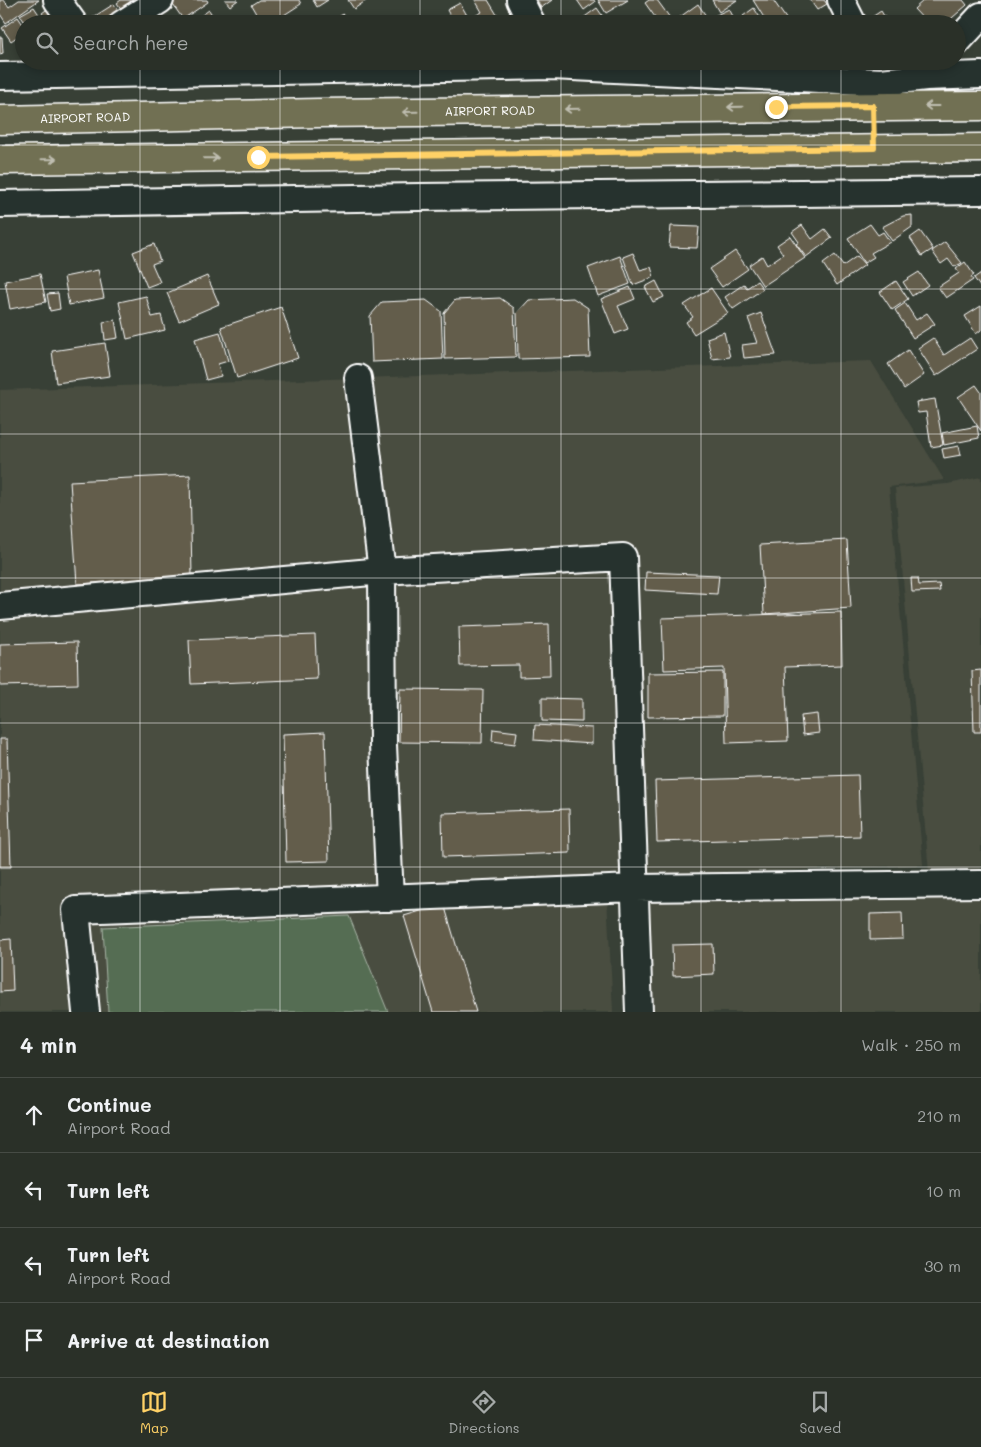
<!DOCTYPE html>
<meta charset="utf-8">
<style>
body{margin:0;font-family:Mali,sans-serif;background:#363c34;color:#f1f3f6}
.stop{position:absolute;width:15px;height:15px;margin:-11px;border:4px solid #ffd166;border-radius:50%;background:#fff}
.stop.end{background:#ffd166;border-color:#fff;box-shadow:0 1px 5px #0008}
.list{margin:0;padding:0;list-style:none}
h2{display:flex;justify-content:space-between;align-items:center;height:65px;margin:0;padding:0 20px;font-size:21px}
h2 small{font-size:16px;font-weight:400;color:#a5a9a8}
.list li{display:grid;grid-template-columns:32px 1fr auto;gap:15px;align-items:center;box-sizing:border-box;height:75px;padding:0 20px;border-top:1px solid #464b45}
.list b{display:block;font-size:19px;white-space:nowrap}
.list p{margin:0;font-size:16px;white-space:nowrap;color:#a5a9a8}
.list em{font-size:16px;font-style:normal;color:#a5a9a8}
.icon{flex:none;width:28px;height:28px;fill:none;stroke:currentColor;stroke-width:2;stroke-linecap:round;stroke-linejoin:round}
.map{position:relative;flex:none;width:981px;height:1012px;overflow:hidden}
.search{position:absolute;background:#2a3028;box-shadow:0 2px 8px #0003;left:15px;right:15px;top:15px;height:55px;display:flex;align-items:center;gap:12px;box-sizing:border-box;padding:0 18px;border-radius:28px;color:#a5a9a8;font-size:19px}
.sheet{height:365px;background:#2a3028}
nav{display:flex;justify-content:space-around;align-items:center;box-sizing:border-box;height:70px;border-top:1px solid #464b45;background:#2a3028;font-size:14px;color:#a5a9a8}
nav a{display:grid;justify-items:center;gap:2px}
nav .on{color:#ffd166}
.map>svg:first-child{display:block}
.built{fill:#494d41}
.green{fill:#546d52;stroke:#aab6a8}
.building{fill:#635d4c;stroke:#fff}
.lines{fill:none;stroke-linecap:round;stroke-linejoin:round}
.minor-casing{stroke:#fff;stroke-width:30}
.major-casing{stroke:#fff;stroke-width:31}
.minor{stroke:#26332d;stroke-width:26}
.major{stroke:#716f52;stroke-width:28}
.oneway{stroke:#bfbeb1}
.route{stroke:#ffd166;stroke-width:6}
.grid{fill:none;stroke:#fff;stroke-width:1;stroke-opacity:0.55}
.labels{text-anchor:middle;stroke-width:4.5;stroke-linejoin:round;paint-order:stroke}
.street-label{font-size:12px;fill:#fff;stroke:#26332d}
</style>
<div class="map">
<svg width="981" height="1012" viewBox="0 0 981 1012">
<rect width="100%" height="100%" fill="#384036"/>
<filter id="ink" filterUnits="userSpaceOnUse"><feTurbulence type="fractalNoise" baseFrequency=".02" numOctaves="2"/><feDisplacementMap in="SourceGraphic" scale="10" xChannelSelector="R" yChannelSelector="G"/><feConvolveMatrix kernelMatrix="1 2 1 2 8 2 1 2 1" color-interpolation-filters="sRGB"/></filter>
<g filter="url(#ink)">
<path class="built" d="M 871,361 L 944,480 L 889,487 L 923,865 L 606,878 L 613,1012 L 0,1012 L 0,390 Z
M 981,477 L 981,884 L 930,883 L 895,488 L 948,484 Z
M 978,890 L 981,895 L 981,1012 L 648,1012 L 648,902 Z"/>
<path class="green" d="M 349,916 L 388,1012 L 108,1012 L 103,927 Z"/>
<path class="building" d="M 0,0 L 4,0 L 9,7 L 19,0 L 39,0 L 6,23 L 0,14 Z
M 121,0 L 142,0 L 124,13 L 117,3 Z
M 174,0 L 207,0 L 208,2 L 183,19 L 171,2 Z
M 225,0 L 238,0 L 230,6 Z
M 259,0 L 299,0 L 301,4 L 284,15 L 289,24 L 262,24 L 251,5 Z
M 313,0 L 328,0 L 317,7 Z
M 348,0 L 367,0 L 354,9 Z
M 475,0 L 488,0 L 499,18 L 489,24 L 454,24 L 447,10 L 460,3 L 469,19 L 482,12 Z
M 537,0 L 552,0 L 541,8 Z
M 577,0 L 594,0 L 595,2 L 584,10 Z
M 598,0 L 628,0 L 606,13 Z
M 649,0 L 657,0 L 673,22 L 698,4 L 708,19 L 702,24 L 660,24 L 645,3 Z
M 712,0 L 737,0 L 719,12 Z
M 753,0 L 773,0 L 787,20 L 781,24 L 768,24 Z
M 810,0 L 824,0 L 827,4 L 817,10 Z
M 924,0 L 963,0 L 967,5 L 945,24 L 928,24 L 914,9 Z
M 114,4 L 119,12 L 101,24 L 84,23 Z
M 34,7 L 42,19 L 34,24 L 26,24 L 20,15 Z
M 50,7 L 59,20 L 54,24 L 50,24 L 42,13 Z
M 597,8 L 604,18 L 596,24 L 575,24 Z
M 754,8 L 764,24 L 749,24 L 743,16 Z
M 729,9 L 734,18 L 723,24 L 716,24 L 712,17 Z
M 209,10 L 218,24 L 201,24 L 198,18 Z
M 881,11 L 889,24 L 872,24 L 869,19 Z
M 343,14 L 349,24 L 340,24 L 337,18 Z
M 18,17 L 24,26 L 24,32 L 11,41 L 2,28 Z
M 0,37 L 2,37 L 3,53 L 0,54 Z
M 912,215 L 912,227 L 892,241 L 882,227 L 903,216 Z
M 870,224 L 878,235 L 883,232 L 890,242 L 871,253 L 874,257 L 864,263 L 848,238 Z
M 802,225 L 812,239 L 825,229 L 832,238 L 806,257 L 796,244 L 799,242 L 792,232 Z
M 671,226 L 699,227 L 697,248 L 669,247 Z
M 920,231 L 933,249 L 922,256 L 910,238 Z
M 790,236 L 805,258 L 763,286 L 749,265 L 762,256 L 767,265 L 783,254 L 777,245 Z
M 945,242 L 962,263 L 954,267 L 948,259 L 941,264 L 932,251 Z
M 154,244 L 160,261 L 152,264 L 160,282 L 147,287 L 133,252 Z
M 735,251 L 748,269 L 722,287 L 709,269 Z
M 633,253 L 640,270 L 651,267 L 654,277 L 633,285 L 623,257 Z
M 835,255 L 843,266 L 857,256 L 865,265 L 837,285 L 823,264 Z
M 620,256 L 630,284 L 598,296 L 588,268 Z
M 965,262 L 974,275 L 971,277 L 973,280 L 946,298 L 938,287 L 959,273 L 956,269 Z
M 98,270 L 104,298 L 69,305 L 64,277 Z
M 919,272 L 928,285 L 912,296 L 903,282 Z
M 981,273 L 981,288 L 974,278 Z
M 40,274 L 46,302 L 10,309 L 5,281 Z
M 207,276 L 219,304 L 179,321 L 167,293 Z
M 656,281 L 664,297 L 653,302 L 645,287 Z
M 757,281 L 763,289 L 733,309 L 725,297 L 744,284 L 747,288 Z
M 896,281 L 908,299 L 892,310 L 880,292 Z
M 630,287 L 635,299 L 618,306 L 628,329 L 615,334 L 601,299 Z
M 711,288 L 728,313 L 694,334 L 686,322 L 693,317 L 684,305 Z
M 58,293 L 60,309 L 50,311 L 47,294 Z
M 146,296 L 152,317 L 161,315 L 165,330 L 127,339 L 119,302 Z
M 500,298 L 514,308 L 516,357 L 445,359 L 444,313 L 455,300 Z
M 573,298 L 588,308 L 590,357 L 518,359 L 517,313 L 529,300 Z
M 426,300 L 441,311 L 443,359 L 372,362 L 370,316 L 382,302 Z
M 905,303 L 916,320 L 927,313 L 935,324 L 913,338 L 895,310 Z
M 981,306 L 981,330 L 976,334 L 965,316 Z
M 281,307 L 298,358 L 237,378 L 221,327 Z
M 761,313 L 776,355 L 744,358 L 742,345 L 757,343 L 748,318 Z
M 115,320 L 118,338 L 105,340 L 103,322 Z
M 220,332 L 228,361 L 218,364 L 221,376 L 206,380 L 195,339 Z
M 724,332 L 730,357 L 712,359 L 707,338 Z
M 933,338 L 944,355 L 970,338 L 977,349 L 936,376 L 918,348 Z
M 105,343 L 110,376 L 56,383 L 52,351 Z
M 908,350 L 924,375 L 904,389 L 888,364 Z
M 976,385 L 981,392 L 981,431 L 958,397 Z
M 935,399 L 943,445 L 931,447 L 926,412 L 918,413 L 916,402 Z
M 977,426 L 979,438 L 944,445 L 942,433 Z
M 959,446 L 961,455 L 944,458 L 942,449 Z
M 190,475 L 192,578 L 77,584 L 70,481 Z
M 847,540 L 851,608 L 764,614 L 760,545 Z
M 646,572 L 719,575 L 717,594 L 645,590 Z
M 911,578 L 918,578 L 919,585 L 939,584 L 940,591 L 912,592 Z
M 841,612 L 842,665 L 785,667 L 788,741 L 726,743 L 724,668 L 664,670 L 662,618 Z
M 549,624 L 550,676 L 519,677 L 519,665 L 460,666 L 459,627 Z
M 315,635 L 317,679 L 191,684 L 189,640 Z
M 77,642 L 78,684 L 0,686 L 0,644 Z
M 981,670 L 981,732 L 974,732 L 972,671 Z
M 723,672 L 723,716 L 648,717 L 648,673 Z
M 400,689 L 483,690 L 482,743 L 399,742 Z
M 542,698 L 582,699 L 582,722 L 542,721 Z
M 817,714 L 819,733 L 803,735 L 801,716 Z
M 535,725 L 592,728 L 592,744 L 534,740 Z
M 493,729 L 517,732 L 515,744 L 492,741 Z
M 325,732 L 329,861 L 286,862 L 283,734 Z
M 0,739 L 7,739 L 11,867 L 0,867 Z
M 858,775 L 860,836 L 657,842 L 655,781 Z
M 569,809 L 570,853 L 443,857 L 442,813 Z
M 444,904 L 476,1012 L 433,1012 L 404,916 Z
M 902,913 L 903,939 L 870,940 L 870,914 Z
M 11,939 L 13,991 L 0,992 L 0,940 Z
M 713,944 L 714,974 L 673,976 L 672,945 Z"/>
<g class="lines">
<defs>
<path id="minor" d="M 57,0 L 74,24
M 520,0 L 532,24
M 841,0 L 853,24
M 122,24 L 160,0
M 957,42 L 981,16
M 0,76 L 552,66 L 881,82 L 926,77 L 981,75
M 0,204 L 419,197 L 981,191
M 358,378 L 382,571 L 383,745 L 390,898
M 0,606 L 382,571 L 623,557 L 639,1012
M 86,1012 L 76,910 L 635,888 L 981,884"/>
<g id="major">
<path id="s1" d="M 0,120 L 318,113 L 981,106"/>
<path d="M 0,160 L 981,148"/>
</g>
</defs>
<use href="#minor" class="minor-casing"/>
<use href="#major" class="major-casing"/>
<use href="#minor" class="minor"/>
<use href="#major" class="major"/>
</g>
<defs><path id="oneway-shaft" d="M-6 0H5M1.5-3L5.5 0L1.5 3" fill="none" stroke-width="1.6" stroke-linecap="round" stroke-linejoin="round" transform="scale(1.25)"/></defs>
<g class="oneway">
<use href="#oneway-shaft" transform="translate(932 106) rotate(-180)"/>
<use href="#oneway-shaft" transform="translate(735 107) rotate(179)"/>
<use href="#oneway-shaft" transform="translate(572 109) rotate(179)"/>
<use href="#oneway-shaft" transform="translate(410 112) rotate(179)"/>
<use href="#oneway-shaft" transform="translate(211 158) rotate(-1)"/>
<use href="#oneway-shaft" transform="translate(49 159) rotate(-1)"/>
</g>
</g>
<g class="lines" filter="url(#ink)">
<path class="route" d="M 258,157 L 874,148 L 873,106 L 776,107"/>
</g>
<path class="grid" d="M 140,0 L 140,24M 280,0 L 280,24M 420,0 L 420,24M 561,0 L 561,24M 701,0 L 701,24M 841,0 L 841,24M 140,61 L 140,1012M 280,61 L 280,1012M 420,61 L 420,1012M 561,61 L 561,1012M 701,61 L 701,1012M 841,61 L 841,1012M 0,145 L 981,145M 0,289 L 981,289M 0,434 L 981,434M 0,578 L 981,578M 0,723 L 981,723M 0,867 L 981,867"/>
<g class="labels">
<g class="street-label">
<text dy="4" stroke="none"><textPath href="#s1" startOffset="490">AIRPORT ROAD</textPath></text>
<text dy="4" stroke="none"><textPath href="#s1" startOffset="85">AIRPORT ROAD</textPath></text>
</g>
</g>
</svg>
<div class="stop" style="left:258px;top:157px"></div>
<div class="stop end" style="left:776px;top:107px"></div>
<div class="search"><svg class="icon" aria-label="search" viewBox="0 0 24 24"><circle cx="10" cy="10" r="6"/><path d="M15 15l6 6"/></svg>Search here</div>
</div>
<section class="sheet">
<h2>4 min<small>Walk · 250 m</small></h2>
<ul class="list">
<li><svg class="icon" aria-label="ahead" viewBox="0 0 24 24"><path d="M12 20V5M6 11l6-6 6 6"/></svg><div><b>Continue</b><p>Airport Road</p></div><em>210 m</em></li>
<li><svg class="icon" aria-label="left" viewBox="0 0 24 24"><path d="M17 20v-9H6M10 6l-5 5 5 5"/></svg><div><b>Turn left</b></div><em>10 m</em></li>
<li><svg class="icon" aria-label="left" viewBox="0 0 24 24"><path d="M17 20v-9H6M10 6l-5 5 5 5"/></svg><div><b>Turn left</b><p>Airport Road</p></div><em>30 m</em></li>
<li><svg class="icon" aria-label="arrive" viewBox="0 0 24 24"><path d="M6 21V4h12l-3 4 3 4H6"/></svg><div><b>Arrive at destination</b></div></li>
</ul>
</section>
<nav>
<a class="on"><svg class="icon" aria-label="map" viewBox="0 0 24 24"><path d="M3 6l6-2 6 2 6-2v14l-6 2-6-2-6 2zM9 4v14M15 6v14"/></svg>Map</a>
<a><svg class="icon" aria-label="directions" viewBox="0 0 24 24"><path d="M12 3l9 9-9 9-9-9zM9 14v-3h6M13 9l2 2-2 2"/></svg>Directions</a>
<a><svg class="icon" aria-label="saved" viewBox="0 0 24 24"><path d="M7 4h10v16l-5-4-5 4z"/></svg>Saved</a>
</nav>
